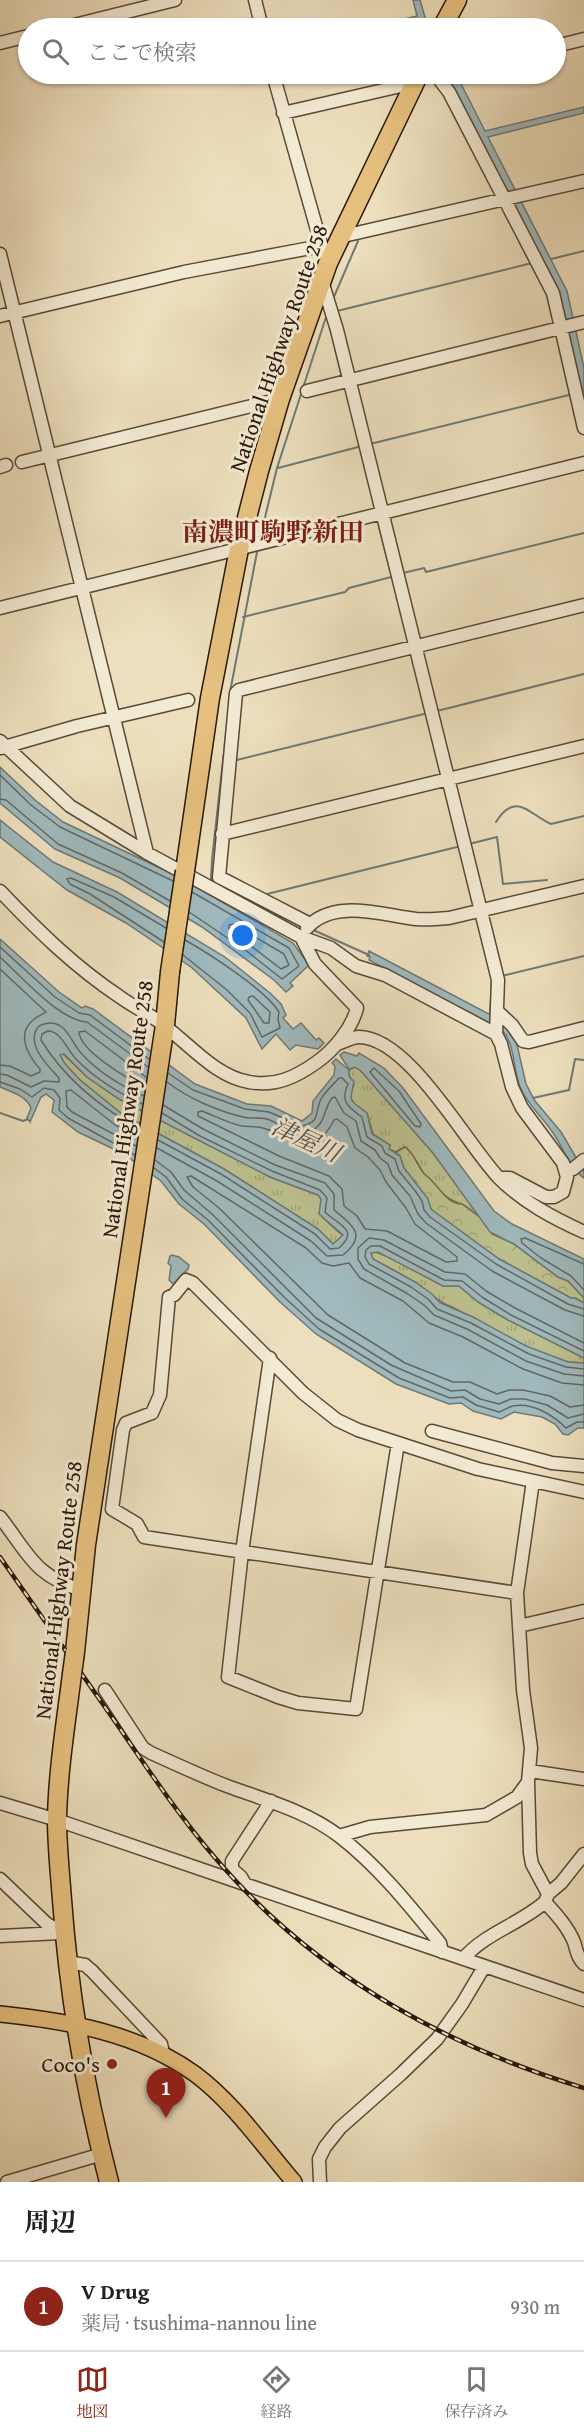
<!DOCTYPE html>
<html lang="ja">
<meta charset="utf-8">
<style>
body{margin:0;font-family:"Gentium Book Plus","Noto Serif JP",serif;background:#f2f2f2;color:#202124}
.you{position:absolute;left:243px;top:936px;width:21px;height:21px;margin:-15px;border:4px solid #fff;border-radius:50%;background:#1a73e8;box-shadow:0 0 0 9px #1a73e833}
.badge{display:grid;place-items:center;width:39px;height:39px;border-radius:50%;background:#8f2418;color:#fff;font-size:20px;font-weight:700}
.pin{position:absolute;translate:-50% -50px;filter:drop-shadow(0 2px 3px #0008)}
.pin::after{content:'';position:absolute;top:32px;width:21px;height:18px;background:inherit;clip-path:polygon(0 0,100% 0,50% 100%)}
.list{margin:0;padding:0;list-style:none}
h2{display:flex;justify-content:space-between;align-items:center;height:78px;margin:0;padding:0 24px;font-size:26px}
h2 small{font-size:20px;font-weight:400;color:#757577}
.list li{display:grid;grid-template-columns:39px 1fr auto;gap:18px;align-items:center;box-sizing:border-box;height:90px;padding:0 24px;border-top:2px solid #e0e0e0}
.list b{display:block;font-size:22px;white-space:nowrap}
.list p{margin:0;font-size:20px;white-space:nowrap;color:#757577}
.list em{font-size:20px;font-style:normal;color:#757577}
.icon{flex:none;width:33px;height:33px;fill:none;stroke:currentColor;stroke-width:2;stroke-linecap:round;stroke-linejoin:round}
.map{position:relative;flex:none;width:584px;height:2182px;overflow:hidden}
.search{position:absolute;background:#fff;box-shadow:0 2px 4px #0004;left:18px;right:18px;top:18px;height:66px;display:flex;align-items:center;gap:15px;box-sizing:border-box;padding:0 21px;border-radius:33px;color:#757577;font-size:22px}
.sheet{height:168px;background:#fff}
nav{display:flex;justify-content:space-around;align-items:center;box-sizing:border-box;height:84px;border-top:2px solid #e0e0e0;background:#fff;font-size:16px;color:#757577}
nav a{display:grid;justify-items:center;gap:3px}
nav .on{color:#8f2418}
.map>svg:first-child{display:block}
.grass{fill:url(#grass-tufts);stroke:#726c4c;stroke-width:1.5}
.forest{fill:url(#forest-crowns);stroke:#726c4c;stroke-width:1.5}
.water{fill:#9fb9bd;stroke:#6f7975;stroke-width:1.5;fill-rule:evenodd}
.lines{fill:none;stroke-linecap:round;stroke-linejoin:round}
.shore{stroke:#636863;stroke-width:1.5}
.stream{stroke:#6f7975;stroke-width:2}
.minor-casing{stroke:#584a36;stroke-width:15}
.major-casing{stroke:#271809;stroke-width:18}
.highway-casing{stroke:#271809;stroke-width:21}
.minor{stroke:#f3ead4;stroke-width:12}
.major{stroke:#e6c07e;stroke-width:15}
.highway{stroke:#e6c07e;stroke-width:18}
.rail-casing{stroke:#271809;stroke-width:4.5}
.rail{stroke:#f3ead4;stroke-width:2;stroke-dasharray:7;stroke-linecap:butt}
.highway-bridge-casing{stroke:#271809;stroke-width:21;stroke-linecap:butt}
.highway-bridge{stroke:#e6c07e;stroke-width:18}
.poi-dot{fill:#8f2418;stroke:#f3ead4;stroke-width:2}
.labels{text-anchor:middle;stroke-width:6;stroke-linejoin:round;paint-order:stroke}
.street-label{font-size:22px;fill:#271809;stroke:#f3ead4}
.poi-label{font-size:22px;fill:#271809;stroke:#f3ead4;text-anchor:end}
.water-label{font-size:24px;font-style:italic;fill:#515048;stroke:#f3ead4}
.quarter-label{font-size:26px;font-weight:bold;fill:#7a1f14;stroke:#f3ead4}
</style>
<div class="map">
<svg width="584" height="2182" viewBox="0 0 584 2182">
<defs>
<pattern id="grass-tufts" width="24" height="20" patternUnits="userSpaceOnUse" patternTransform="scale(1.5)"><rect width="24" height="20" fill="#bcc18f"/><path d="M3 7l-1-3M5 7V3M7 7l1-3M15 17l-1-3M17 17v-4M19 17l1-3" fill="none" stroke="#a2a57a"/></pattern>
<pattern id="forest-crowns" width="20" height="18" patternUnits="userSpaceOnUse" patternTransform="scale(1.5)"><rect width="20" height="18" fill="#bcc18f"/><path d="M2 6a3 3 0 1 1 6 0M12 15a3 3 0 1 1 6 0" fill="none" stroke="#a2a57a"/></pattern>
</defs>
<rect width="100%" height="100%" fill="#eddfbd"/>
<filter id="stains"><feTurbulence type="fractalNoise" baseFrequency=".00333" numOctaves="4"/><feColorMatrix values="0 0 0 0 .2 0 0 0 0 .09 0 0 0 0 .02 0 0 0 .5 -.17"/></filter>
<radialGradient id="worn" r=".72"><stop offset=".6" stop-color="#630" stop-opacity="0"/><stop offset="1" stop-color="#630" stop-opacity=".3"/></radialGradient>
<path class="grass" d="M 62,1053 L 87,1077 L 119,1099 L 270,1177 L 318,1195 L 321,1199 L 322,1217 L 343,1236 L 333,1244 L 318,1229 L 224,1169 L 122,1114 L 80,1080 L 65,1064 L 60,1055 Z
M 355,1067 L 361,1071 L 433,1153 L 481,1218 C 475,1214 467,1206 461,1204 C 453,1201 444,1197 438,1189 C 433,1182 426,1177 422,1171 C 416,1161 414,1154 405,1147 L 396,1152 L 389,1149 L 390,1145 L 373,1134 L 367,1113 L 355,1105 L 349,1095 L 354,1085 L 347,1071 Z
M 373,1251 L 394,1259 L 443,1286 L 459,1286 L 478,1302 L 508,1320 L 584,1358 L 584,1363 L 568,1362 L 531,1349 L 452,1307 C 438,1303 429,1291 416,1283 C 402,1274 387,1267 373,1259 L 370,1255 Z"/>
<path class="forest" d="M 405,1147 C 414,1154 416,1162 422,1171 C 424,1175 429,1177 432,1181 C 441,1190 448,1204 462,1204 L 481,1218 L 492,1234 L 514,1244 L 558,1277 L 568,1281 L 584,1298 L 584,1303 L 575,1298 L 571,1298 L 499,1259 L 435,1213 L 429,1207 L 428,1199 L 404,1168 L 400,1156 L 396,1152 Z"/>
<path class="water" d="M 413,0 L 420,0 L 427,24 L 431,28 L 420,28 L 416,20 L 381,28 L 367,28 L 417,16 Z
M 443,74 L 456,74 L 485,131 L 584,107 L 584,113 L 488,137 L 567,291 L 584,368 L 584,419 L 551,281 Z
M 0,767 L 35,800 L 63,822 L 179,877 L 293,943 L 309,965 L 290,983 L 293,986 L 286,992 L 274,980 L 202,927 L 120,878 L 55,849 L 0,803 Z
M 0,820 L 53,862 L 117,892 L 225,957 L 270,993 L 281,1004 L 286,1015 L 283,1018 L 293,1029 L 301,1023 L 316,1040 L 319,1038 L 324,1043 L 318,1049 L 296,1045 L 290,1050 L 276,1034 L 262,1049 L 246,1018 L 191,967 L 126,923 L 67,890 L 0,837 Z
M 0,939 L 59,992 L 82,1008 L 85,1006 L 93,1009 L 195,1084 L 247,1104 L 271,1106 L 302,1121 L 312,1113 L 313,1101 L 334,1075 L 335,1066 L 332,1063 L 336,1059 L 349,1070 L 349,1076 L 354,1082 C 349,1104 349,1099 367,1113 L 372,1134 L 390,1145 L 389,1149 L 400,1156 L 404,1168 L 428,1199 L 431,1209 L 499,1259 L 571,1298 L 575,1298 L 584,1303 L 584,1358 L 508,1320 L 478,1302 L 459,1286 L 443,1286 L 378,1252 L 371,1253 L 373,1259 L 415,1282 L 432,1294 L 440,1303 L 473,1317 L 526,1346 L 568,1362 L 584,1363 L 584,1428 L 578,1428 L 568,1435 L 563,1434 L 555,1424 L 542,1417 L 514,1412 L 501,1419 L 473,1411 L 461,1403 L 449,1404 L 396,1384 L 316,1334 L 280,1302 L 204,1224 L 179,1204 L 161,1181 L 122,1153 L 78,1132 L 52,1112 L 54,1100 L 46,1094 L 41,1097 L 30,1122 L 27,1118 L 31,1108 C 26,1096 12,1092 0,1087 ZM 64,1054 L 87,1077 L 119,1099 L 270,1177 L 318,1195 L 321,1199 L 319,1214 L 343,1235 L 333,1244 L 318,1229 L 224,1169 L 122,1114 L 80,1080 L 65,1064 L 60,1055 Z
M 369,951 L 506,1023 L 515,1036 L 526,1084 L 535,1101 L 561,1132 L 584,1171 L 584,1178 C 570,1169 564,1149 555,1136 C 544,1118 528,1106 520,1087 C 513,1069 515,1044 502,1030 L 369,960 L 370,957 L 367,956 Z
M 344,1052 L 357,1056 L 359,1053 L 384,1068 L 403,1088 L 494,1211 L 512,1224 L 584,1259 L 584,1298 L 568,1281 L 558,1277 L 514,1244 L 490,1232 L 433,1153 L 361,1071 L 355,1067 L 349,1069 L 340,1055 Z
M 172,1255 L 179,1257 L 189,1265 L 188,1269 L 173,1284 L 169,1280 L 171,1266 L 168,1263 L 170,1256 Z"/>
<g class="lines">
<path class="shore" d="M 0,775 L 31,805 L 60,827 L 173,881
M 0,799 L 6,800 L 58,844 L 122,873 L 170,901
M 189,912 L 244,949 L 282,979 L 299,966 L 289,948 L 192,892
M 233,924 L 284,954 L 289,965 L 281,969 L 229,929 L 229,925 Z
M 164,942 L 90,894 L 70,884 L 67,879 L 71,878 L 114,897 L 166,928
M 0,947 L 55,997 L 79,1013 L 90,1015 L 149,1059
M 183,955 L 227,990 L 250,1013 L 262,1037 L 280,1028 L 278,1019 L 279,1012 C 266,990 208,953 185,940
M 0,957 C 20,975 60,1021 87,1022 L 148,1067
M 0,969 L 46,1012 C 42,1015 37,1016 33,1020 C 16,1034 28,1056 40,1069 L 40,1072 L 31,1076 L 10,1066 L 0,1065
M 253,996 L 270,1012 L 269,1023 L 264,1023 L 248,1000 L 249,997 Z
M 374,1068 L 399,1091 L 421,1124 L 420,1127 L 415,1126 L 370,1072 Z
M 168,1073 L 193,1090 L 245,1109 L 269,1112 L 302,1126 C 320,1122 315,1114 320,1101 C 324,1092 333,1085 339,1078 L 342,1078 L 348,1084 C 340,1102 348,1107 362,1117 L 367,1137 L 382,1146 L 385,1153 L 395,1159 L 399,1171 L 416,1192 L 422,1201 L 424,1210 L 430,1217 L 496,1264 L 568,1304 L 584,1309
M 0,1074 L 7,1075 L 31,1087 L 44,1081 L 59,1082 L 59,1078 C 48,1066 24,1043 39,1026 C 47,1022 55,1022 62,1027 C 70,1034 74,1045 81,1053 C 98,1072 121,1086 144,1096
M 0,1082 L 20,1089 L 32,1097 L 44,1088 L 54,1090 L 60,1098 L 59,1110 L 68,1118 L 135,1155
M 167,1082 C 188,1098 217,1111 243,1117 C 251,1119 259,1117 267,1119 C 281,1123 294,1139 310,1132 C 326,1124 323,1110 332,1098 L 335,1097 L 344,1113 L 356,1121 L 361,1141 L 375,1150 L 380,1158 L 388,1164 L 392,1175 L 410,1196 L 418,1214 L 426,1223 L 492,1271 L 565,1310 L 584,1316
M 145,1087 C 128,1079 80,1051 79,1032 L 85,1031 L 146,1077
M 202,1111 C 215,1116 228,1123 242,1126 C 250,1127 258,1126 266,1129 C 293,1137 314,1160 334,1120 L 337,1119 L 347,1127 L 355,1148 L 368,1157 L 380,1170 L 386,1182 L 406,1208 L 415,1224 L 457,1257 L 457,1261 L 446,1262 L 387,1231 L 365,1229 L 357,1216 L 344,1206 L 342,1189 L 329,1176 L 279,1156 L 198,1116 L 198,1112 Z
M 139,1129 C 100,1107 64,1078 41,1040 L 42,1034 L 48,1031 C 61,1031 67,1050 76,1059 C 94,1078 119,1093 142,1104
M 158,1140 L 221,1174 L 315,1234 L 330,1249 L 339,1248 C 360,1229 338,1225 325,1212 L 327,1198 L 320,1190 L 272,1171 L 200,1136 L 162,1113
M 136,1146 L 72,1112 L 67,1107 L 66,1091 L 71,1090 L 114,1124 L 137,1137
M 157,1148 L 217,1181 L 311,1241 L 327,1256 L 343,1255 C 368,1235 352,1225 334,1210 L 334,1194 L 325,1183 L 275,1165 L 203,1129 L 163,1105
M 155,1160 L 171,1172 L 184,1190 L 213,1215 L 316,1318 L 391,1365 L 451,1391 L 465,1390 L 480,1399 L 499,1404 L 511,1399 L 525,1399 L 547,1405 L 568,1418 L 584,1414
M 154,1168 L 166,1177 L 182,1199 L 208,1220 L 284,1297 L 319,1329 L 399,1378 L 450,1398 L 463,1397 L 476,1405 L 499,1412 C 503,1411 508,1407 513,1406 C 533,1402 554,1416 566,1428 L 577,1422 L 584,1422
M 584,1264 L 525,1238 L 521,1239 L 522,1243 L 541,1258 L 571,1276 L 584,1290
M 584,1343 L 515,1308 L 486,1291 L 465,1274 L 445,1272 L 384,1240 L 369,1238 L 358,1248 L 358,1259 L 364,1269 L 408,1294 L 424,1305 L 434,1315 L 467,1329 L 526,1361 L 564,1374 L 584,1376
M 584,1351 L 511,1315 L 482,1297 L 462,1281 L 444,1280 L 380,1246 L 371,1246 L 366,1250 L 365,1257 L 369,1264 L 411,1287 L 428,1299 L 437,1309 L 471,1323 L 529,1354 L 566,1367 L 584,1369
M 584,1385 L 562,1383 L 523,1369 L 463,1337 L 429,1323 L 403,1301 L 360,1278 L 349,1263 L 333,1266 L 322,1263 L 306,1248 L 191,1176 L 187,1177 L 193,1187 L 219,1208 L 328,1315 L 405,1363 L 453,1382 L 470,1382 L 497,1394 L 509,1390 L 523,1390 L 550,1396 L 570,1407 L 584,1405"/>
<path class="stream" d="M 551,259 L 584,251
M 333,299 L 358,241
M 337,311 L 532,263
M 329,323 L 342,378
M 346,385 L 348,400
M 370,444 L 573,394
M 278,468 L 362,446
M 377,519 L 392,577
M 260,538 L 277,468 L 327,314
M 403,573 L 424,568 L 426,572 L 584,533
M 243,617 L 345,592 L 349,588 L 395,576
M 230,692 L 258,547
M 437,711 L 584,674
M 233,761 L 428,713
M 496,822 C 516,790 530,815 551,824 L 584,816
M 469,844 L 497,837 L 503,884 L 547,880
M 217,882 L 211,879 L 212,859 L 230,698
M 263,895 L 461,846
M 311,929 L 369,955
M 502,976 L 584,956
M 490,1017 L 492,977
M 533,1098 L 569,1090 L 575,1059 L 584,1060
M 0,1113 L 23,1121 L 28,1119"/>
<defs>
<path id="minor" d="M 255,0 L 262,28
M 62,28 L 175,0
M 0,43 L 28,36
M 556,46 L 584,39
M 273,74 L 323,251
M 435,74 L 449,92 L 553,293 L 584,428
M 283,113 L 414,83
M 339,237 L 584,181
M 0,254 L 147,853
M 322,281 L 337,330 L 498,980 L 496,1034 L 501,1044 L 512,1087 L 522,1108 L 563,1163 L 567,1177 L 563,1192 L 554,1197 L 546,1197 L 510,1178 L 499,1178
M 0,316 L 184,272 L 321,246
M 307,391 L 584,322
M 22,462 L 280,399
M 0,467 L 6,465
M 0,608 L 584,463
M 0,741 L 70,806 L 147,853 L 301,937 L 331,948 L 356,966 L 385,975 L 496,1034
M 1,748 L 77,726 L 188,700
M 222,834 L 584,746
M 0,891 C 37,930 75,967 120,997 C 135,1008 152,1015 166,1027 C 191,1046 217,1077 249,1082 C 276,1087 296,1077 317,1062 C 334,1050 352,1028 357,1008 L 315,964 L 301,937
M 310,924 L 219,877 L 236,693 L 239,690 L 584,605
M 307,928 C 333,898 382,915 416,919 C 427,920 438,919 449,918 L 584,886
M 497,1011 L 512,1025 L 523,1041 L 529,1042 L 584,1028
M 337,1044 C 344,1042 352,1037 359,1037 C 409,1037 467,1145 499,1178 C 523,1202 553,1218 584,1232
M 566,1170 L 573,1169 L 584,1160
M 270,1358 L 242,1552 L 228,1677 L 278,1697 L 298,1703 L 356,1709 L 398,1443
M 432,1431 L 552,1463 L 584,1466
M 533,1481 L 517,1593 L 519,1626 L 584,1611
M 0,1517 C 29,1554 34,1576 82,1590
M 517,1593 L 144,1537 L 137,1524 L 112,1509 L 123,1430 L 126,1423 L 152,1413 L 160,1395 L 169,1297 L 174,1295 L 186,1280 L 193,1283 L 303,1393 L 337,1420 L 358,1430 L 478,1469 L 584,1492
M 519,1626 L 523,1690 L 531,1748 L 528,1782 L 530,1853 L 532,1864 L 548,1894
M 105,1690 L 143,1748 L 151,1753 C 176,1764 201,1776 227,1786 C 265,1800 306,1811 339,1836 C 378,1866 409,1905 440,1943 L 442,1952
M 530,1771 L 584,1779
M 0,1803 L 57,1820 L 584,2000
M 339,1836 L 370,1827 L 486,1815 L 517,1797 L 528,1782
M 0,1879 L 47,1924 L 64,1933
M 245,1884 L 241,1877 L 232,1869 L 232,1861 L 271,1801
M 545,1902 C 556,1914 568,1927 574,1942 C 577,1951 577,1957 584,1964
M 0,1936 L 60,1933
M 463,1959 C 485,1933 520,1924 545,1902 L 548,1894 L 561,1883 L 584,1854
M 68,1962 L 85,1965 L 92,1971 L 161,2044 L 163,2053
M 7,2182 L 102,2154
M 320,2182 L 319,2159 L 325,2147 L 340,2128 L 401,2074 L 437,2039 L 462,2004 L 484,1967"/>
<path id="major" d="M 0,2014 C 68,2021 138,2033 195,2074 C 234,2103 263,2146 294,2182"/>
<path id="highway" d="M 442,28 L 457,0
M 185,871 L 210,698 L 239,549 L 259,471 L 280,399 L 328,263 L 419,74
M 75,1652 L 86,1545 L 165,1025 L 170,972
M 72,1674 C 66,1722 58,1770 57,1819 C 57,1846 60,1873 62,1900 C 69,1995 85,2090 109,2182"/>
</defs>
<use href="#minor" class="minor-casing"/>
<use href="#major" class="major-casing"/>
<use href="#highway" class="highway-casing"/>
<use href="#minor" class="minor"/>
<use href="#major" class="major"/>
<use href="#highway" class="highway"/>
<defs>
<path id="rail" d="M 0,1557 C 38,1611 76,1666 114,1720 C 152,1775 188,1830 234,1879 C 328,1981 452,2048 584,2088"/>
</defs>
<use href="#rail" class="rail-casing"/>
<use href="#rail" class="rail"/>
<defs>
<path id="highway-bridge" d="M 170,972 L 185,871
M 72,1674 L 75,1652"/>
</defs>
<use href="#highway-bridge" class="highway-bridge-casing"/>
<use href="#highway-bridge" class="highway-bridge"/>
</g>
<circle class="poi-dot" cx="112" cy="2064" r="6"/>
<g class="labels">
<g class="street-label">
<text transform="translate(278 348) rotate(-71)" y="8">National Highway Route 258</text>
<text transform="translate(127 1109) rotate(-82)" y="8">National Highway Route 258</text>
<text transform="translate(58 1590) rotate(-83)" y="8">National Highway Route 258</text>
</g>
<g class="poi-label">
<text x="100" y="2072">Coco's</text>
</g>
<g class="water-label">
<text transform="translate(306 1140) rotate(25)" y="8">津屋川</text>
</g>
<g class="quarter-label">
<text x="273" y="541">南濃町駒野新田</text>
</g>
</g>
<rect width="100%" height="100%" filter="url(#stains)"/>
<rect width="100%" height="100%" fill="url(#worn)"/>
</svg>
<div class="you"></div>
<div class="pin badge" style="left:166px;top:2118px">1</div>
<div class="search"><svg class="icon" aria-label="search" viewBox="0 0 24 24"><circle cx="10" cy="10" r="6"/><path d="M15 15l6 6"/></svg>ここで検索</div>
</div>
<section class="sheet">
<h2>周辺<small></small></h2>
<ul class="list">
<li><span class="badge">1</span><div><b>V Drug</b><p>薬局 · tsushima-nannou line</p></div><em>930 m</em></li>
</ul>
</section>
<nav>
<a class="on"><svg class="icon" aria-label="map" viewBox="0 0 24 24"><path d="M3 6l6-2 6 2 6-2v14l-6 2-6-2-6 2zM9 4v14M15 6v14"/></svg>地図</a>
<a><svg class="icon" aria-label="directions" viewBox="0 0 24 24"><path d="M12 3l9 9-9 9-9-9zM9 14v-3h6M13 9l2 2-2 2"/></svg>経路</a>
<a><svg class="icon" aria-label="saved" viewBox="0 0 24 24"><path d="M7 4h10v16l-5-4-5 4z"/></svg>保存済み</a>
</nav>
